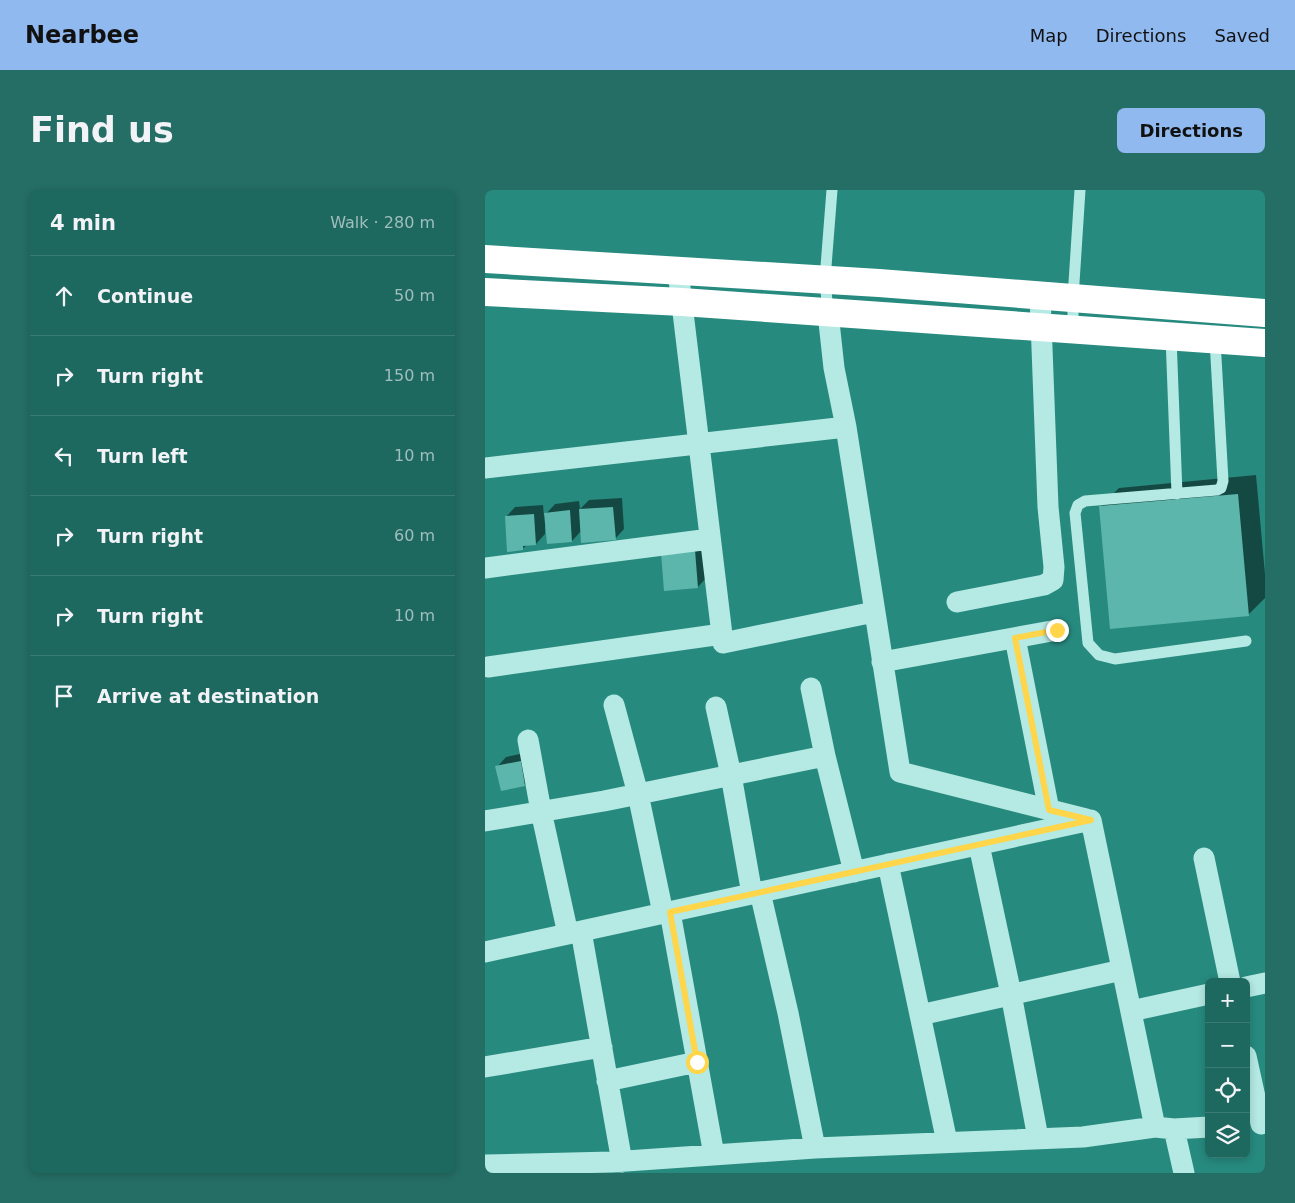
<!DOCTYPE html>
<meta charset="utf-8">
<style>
body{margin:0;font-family:"DejaVu Sans",sans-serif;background:#256e65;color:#f1f3f6}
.controls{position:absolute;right:15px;bottom:15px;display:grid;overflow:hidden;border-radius:8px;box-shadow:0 2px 8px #0003}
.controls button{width:45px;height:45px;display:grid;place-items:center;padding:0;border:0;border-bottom:1px solid #3b7b74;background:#1d685f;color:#f1f3f6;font:25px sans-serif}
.stop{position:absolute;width:15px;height:15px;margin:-11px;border:4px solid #ffd54a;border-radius:50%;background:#fff}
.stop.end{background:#ffd54a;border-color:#fff;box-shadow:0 1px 5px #0008}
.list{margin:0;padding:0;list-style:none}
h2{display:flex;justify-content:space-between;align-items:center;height:65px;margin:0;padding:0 20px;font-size:21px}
h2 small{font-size:16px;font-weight:400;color:#a0bebd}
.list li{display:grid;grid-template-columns:32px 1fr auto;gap:15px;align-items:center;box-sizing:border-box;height:80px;padding:0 20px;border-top:1px solid #3b7b74}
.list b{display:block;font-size:19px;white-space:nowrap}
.list em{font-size:16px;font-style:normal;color:#a0bebd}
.icon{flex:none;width:28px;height:28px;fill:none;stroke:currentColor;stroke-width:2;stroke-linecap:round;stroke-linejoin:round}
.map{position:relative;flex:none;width:780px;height:983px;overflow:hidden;border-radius:8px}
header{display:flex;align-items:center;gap:30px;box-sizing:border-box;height:70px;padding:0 25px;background:#90b9f0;color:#111}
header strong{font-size:24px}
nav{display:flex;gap:28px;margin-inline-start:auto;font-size:18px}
.intro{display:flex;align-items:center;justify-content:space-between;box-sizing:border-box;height:120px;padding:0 30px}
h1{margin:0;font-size:35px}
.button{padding:12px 22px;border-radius:8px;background:#90b9f0;color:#111;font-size:18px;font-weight:700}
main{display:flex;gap:30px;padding:0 30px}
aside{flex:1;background:#1d685f;border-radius:8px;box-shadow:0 2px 8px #0003}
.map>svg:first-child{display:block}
.shadow{fill:#0007}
.building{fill:#5cb6ac}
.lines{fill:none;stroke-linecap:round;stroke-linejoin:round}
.lane{stroke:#b5e9e3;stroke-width:11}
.street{stroke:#b5e9e3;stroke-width:21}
.highway{stroke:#fff;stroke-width:28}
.route{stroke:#ffd54a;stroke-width:6}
</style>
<header>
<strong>Nearbee</strong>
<nav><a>Map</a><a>Directions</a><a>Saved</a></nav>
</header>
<div class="intro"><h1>Find us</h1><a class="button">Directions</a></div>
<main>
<aside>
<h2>4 min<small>Walk · 280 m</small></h2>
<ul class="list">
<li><svg class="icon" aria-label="ahead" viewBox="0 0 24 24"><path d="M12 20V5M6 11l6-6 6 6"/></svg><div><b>Continue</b></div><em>50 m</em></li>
<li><svg class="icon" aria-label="right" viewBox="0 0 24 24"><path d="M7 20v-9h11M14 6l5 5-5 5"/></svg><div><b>Turn right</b></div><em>150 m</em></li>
<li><svg class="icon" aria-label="left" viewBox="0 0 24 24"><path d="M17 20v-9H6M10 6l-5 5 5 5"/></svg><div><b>Turn left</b></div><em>10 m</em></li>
<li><svg class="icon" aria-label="right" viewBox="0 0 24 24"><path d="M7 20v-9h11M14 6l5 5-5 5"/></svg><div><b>Turn right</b></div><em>60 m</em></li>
<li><svg class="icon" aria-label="right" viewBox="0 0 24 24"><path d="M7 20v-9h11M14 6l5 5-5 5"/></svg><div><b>Turn right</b></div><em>10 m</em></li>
<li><svg class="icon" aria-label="arrive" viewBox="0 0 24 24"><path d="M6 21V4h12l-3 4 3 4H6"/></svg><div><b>Arrive at destination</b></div></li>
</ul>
</aside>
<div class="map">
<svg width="780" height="983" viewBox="0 0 780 983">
<rect width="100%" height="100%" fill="#278a7f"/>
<path class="shadow" d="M 771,285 L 780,384 L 780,408 L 763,425 L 615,317 L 634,298 Z
M 137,308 L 139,339 L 130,349 L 96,341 L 87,351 L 62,335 L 60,335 L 60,344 L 51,354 L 42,355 L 37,359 L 21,327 L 30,317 L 58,315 L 59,326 L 70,314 L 94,311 L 95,319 L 104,310 Z
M 219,351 L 222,387 L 213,397 L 186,354 Z
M 45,562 L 49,585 L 40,595 L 12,577 L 21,567 Z"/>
<path class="building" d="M 753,304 L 764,426 L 625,439 L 614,316 Z
M 128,317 L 131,350 L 96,353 L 94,319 Z
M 85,320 L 87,352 L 62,354 L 59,323 Z
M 49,324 L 51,355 L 38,356 L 38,360 L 22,362 L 20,326 Z
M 210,360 L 213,398 L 179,401 L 176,363 Z
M 36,571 L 40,596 L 16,601 L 10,576 Z"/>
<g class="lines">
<path class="lane" d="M 343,123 L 340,89 L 347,0
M 588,140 L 588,108 L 595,0
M 686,147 L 692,304
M 730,150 L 738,291 L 736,298 L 732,300 L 600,311 L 593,315 L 590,323 L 603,453 L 614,465 L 630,469 L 761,451"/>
<path class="street" d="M 193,81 L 238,453 L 389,422
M 343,123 L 349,178 L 361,237 L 415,582 L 601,629
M 0,278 L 361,237
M 0,378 L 225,349
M 472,412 L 559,395 L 568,390 L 569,377 L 563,317 L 555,105
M 530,448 L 564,620
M 397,472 L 572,440
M 3,477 L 237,444
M 326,498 L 340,566
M 129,515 L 153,604 L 178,723
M 231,517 L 246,585 L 267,704
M 43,550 L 56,621 L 83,744
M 0,631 L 119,611 L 340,566 L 369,682
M 494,655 L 526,804 L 553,948
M 719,668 L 745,792
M 403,674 L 462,952
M 275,702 L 303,823 L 330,958
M 185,722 L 229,965
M 96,741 L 137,972
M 0,762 L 606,630 L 670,937
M 761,797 L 780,793
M 646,821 L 724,804
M 435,825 L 637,780
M 761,866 L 776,934
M 0,877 L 117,857
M 122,891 L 212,872
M 689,939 L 699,983
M 0,975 L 127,972 L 330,958 L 598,947 L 670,937 L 689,939 L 724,937"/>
<path class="highway" d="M 0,69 L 394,93 L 780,123
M 0,102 L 197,112 L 780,153"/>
</g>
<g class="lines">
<path class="route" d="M 212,872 L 185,722 L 606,630 L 564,620 L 530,448 L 572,440"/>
</g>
</svg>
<div class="controls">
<button>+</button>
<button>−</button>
<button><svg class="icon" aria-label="locate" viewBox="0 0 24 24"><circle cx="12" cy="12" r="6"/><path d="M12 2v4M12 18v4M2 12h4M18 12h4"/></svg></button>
<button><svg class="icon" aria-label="layers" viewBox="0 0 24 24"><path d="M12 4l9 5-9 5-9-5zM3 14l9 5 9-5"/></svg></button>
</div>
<div class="stop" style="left:212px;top:872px"></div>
<div class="stop end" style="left:572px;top:440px"></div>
</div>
</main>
